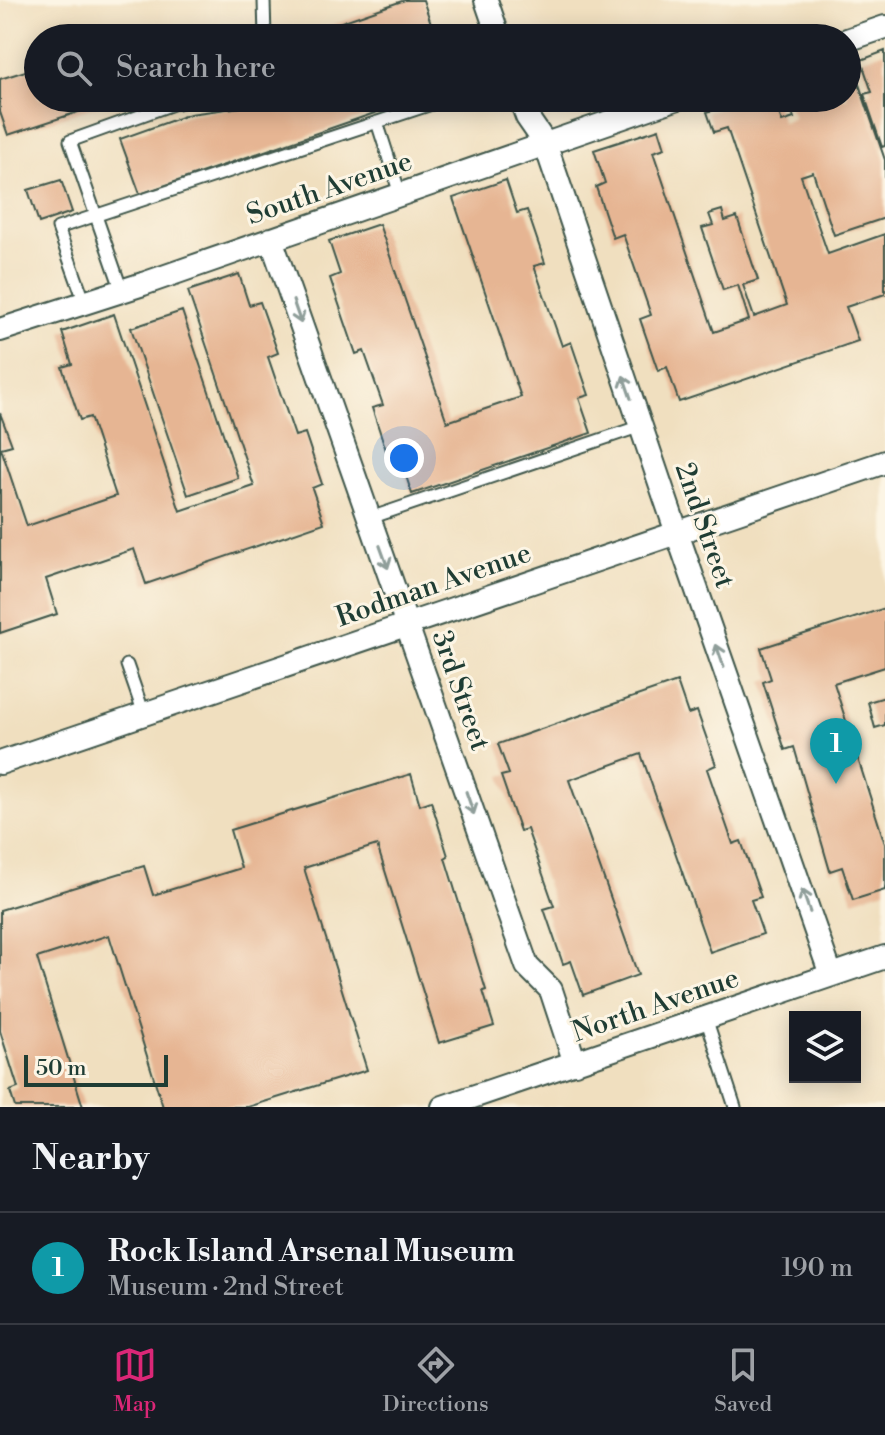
<!DOCTYPE html>
<meta charset="utf-8">
<style>
body{margin:0;font-family:"Libre Bodoni",serif;background:#242831;color:#f1f3f6}
.controls{position:absolute;right:24px;bottom:24px;display:grid;overflow:hidden;border-radius:0px;box-shadow:0 4px 20px #0003}
.controls button{width:72px;height:72px;display:grid;place-items:center;padding:0;border:0;border-bottom:2px solid #363941;background:#171b24;color:#f1f3f6;font:40px sans-serif}
.scale{position:absolute;left:24px;bottom:20px;width:144px;box-sizing:border-box;padding-left:8px;border:4px solid #1f3d34;border-top:0;font-size:22px;line-height:28px;white-space:nowrap;color:#1f3d34;-webkit-text-stroke:6px #fcf5e5;paint-order:stroke}
.you{position:absolute;left:404px;top:458px;width:28px;height:28px;margin:-20px;border:6px solid #fff;border-radius:50%;background:#1a73e8;box-shadow:0 0 0 12px #1a73e833}
.badge{display:grid;place-items:center;width:52px;height:52px;border-radius:50%;background:#db2777;color:#fff;font-size:26px;font-weight:700}
.pin{position:absolute;translate:-50% -66px;filter:drop-shadow(0 2px 4px #0008)}
.pin::after{content:'';position:absolute;top:42px;width:28px;height:24px;background:inherit;clip-path:polygon(0 0,100% 0,50% 100%)}
.list{margin:0;padding:0;list-style:none}
h2{display:flex;justify-content:space-between;align-items:center;height:104px;margin:0;padding:0 32px;font-size:34px}
h2 small{font-size:26px;font-weight:400;color:#9ea1a6}
.list li{display:grid;grid-template-columns:52px 1fr auto;gap:24px;align-items:center;box-sizing:border-box;height:112px;padding:0 32px;border-top:2px solid #363941}
.list b{display:block;font-size:30px;white-space:nowrap}
.list p{margin:0;font-size:26px;white-space:nowrap;color:#9ea1a6}
.list em{font-size:26px;font-style:normal;color:#9ea1a6}
.icon{flex:none;width:44px;height:44px;fill:none;stroke:currentColor;stroke-width:2;stroke-linecap:round;stroke-linejoin:round}
.map{position:relative;flex:none;width:885px;height:1107px;overflow:hidden}
.search{position:absolute;background:#171b24;box-shadow:0 4px 20px #0003;left:24px;right:24px;top:24px;height:88px;display:flex;align-items:center;gap:20px;box-sizing:border-box;padding:0 28px;border-radius:44px;color:#9ea1a6;font-size:30px}
.sheet{height:216px;background:#171b24}
nav{display:flex;justify-content:space-around;align-items:center;box-sizing:border-box;height:112px;border-top:2px solid #363941;background:#171b24;font-size:22px;color:#9ea1a6}
nav a{display:grid;justify-items:center;gap:4px}
nav .on{color:#db2777}
.map>svg:first-child{display:block}
.building{fill:#e6b593}
.lines{fill:none;stroke-linecap:round;stroke-linejoin:round}
.service-casing{stroke:#3e5549;stroke-width:15}
.minor-casing{stroke:#3e5549;stroke-width:26}
.service{stroke:#fff;stroke-width:11}
.minor{stroke:#fff;stroke-width:22}
.oneway{stroke:#8f9e9a}
.labels{text-anchor:middle;stroke-width:6;stroke-linejoin:round;paint-order:stroke}
.street-label{font-size:28px;fill:#1f3d34;stroke:#fcf5e5}
</style>
<div class="map">
<svg width="885" height="1107" viewBox="0 0 885 1107">
<rect width="100%" height="100%" fill="#fcf5e5"/>
<filter id="ink" filterUnits="userSpaceOnUse"><feTurbulence type="fractalNoise" baseFrequency=".0125" numOctaves="2"/><feDisplacementMap in="SourceGraphic" scale="16" xChannelSelector="R" yChannelSelector="G"/><feConvolveMatrix kernelMatrix="1 2 1 2 8 2 1 2 1" color-interpolation-filters="sRGB"/></filter>
<filter id="wash" filterUnits="userSpaceOnUse"><feTurbulence type="fractalNoise" baseFrequency=".006" numOctaves="4" result="noise"/><feDisplacementMap in="SourceGraphic" scale="32" xChannelSelector="R" yChannelSelector="G"/><feGaussianBlur stdDeviation="1.8" result="paint"/><feColorMatrix in="noise" values="0 0 0 0 0 0 0 0 0 0 0 0 0 0 0 0 0 1.4 0 .05"/><feComposite in="paint" operator="in"/></filter>
<g filter="url(#wash)">
<rect width="100%" height="100%" fill="#f0dfbf"/>
<g id="blocks">
<path class="building" d="M 405,0 L 423,0 L 434,32 L 415,38 L 295,38 Z
M 717,30 L 720,38 L 695,38 L 695,37 Z
M 885,51 L 885,146 L 882,147 L 864,94 L 872,92 L 861,60 Z
M 852,64 L 885,160 L 885,218 L 834,235 L 813,172 L 801,176 L 828,254 L 885,234 L 885,294 L 846,307 L 858,341 L 679,402 L 667,367 L 658,371 L 640,319 L 651,315 L 623,234 L 613,238 L 596,187 L 605,183 L 594,150 L 659,129 L 665,148 L 653,152 L 714,332 L 749,320 L 738,285 L 723,290 L 702,228 L 713,225 L 709,214 L 722,210 L 725,221 L 737,217 L 758,280 L 743,285 L 754,317 L 787,305 L 727,128 L 714,132 L 707,112 L 749,98 L 774,98 L 782,122 L 794,118 L 787,98 L 847,98 L 847,66 Z
M 38,67 L 38,98 L 118,99 L 8,135 L 0,112 L 0,79 Z
M 306,98 L 418,98 L 140,194 L 120,139 L 190,114 Z
M 61,180 L 72,212 L 39,223 L 28,190 Z
M 506,180 L 517,213 L 527,210 L 545,263 L 534,266 L 562,346 L 571,342 L 589,395 L 579,398 L 591,433 L 412,494 L 401,461 L 391,465 L 372,408 L 383,405 L 364,351 L 356,354 L 330,278 L 340,274 L 329,241 L 379,224 L 447,422 L 521,397 L 453,198 Z
M 239,274 L 249,305 L 260,302 L 278,353 L 268,357 L 295,436 L 305,433 L 322,484 L 312,488 L 324,523 L 146,584 L 134,549 L 46,579 L 57,614 L 0,633 L 0,413 L 12,445 L 1,448 L 27,526 L 116,496 L 90,417 L 80,420 L 62,367 L 72,364 L 62,332 L 114,314 L 180,511 L 254,486 L 188,291 Z
M 182,311 L 238,478 L 188,495 L 131,328 Z
M 885,608 L 885,667 L 834,683 L 885,844 L 885,890 L 853,900 L 842,867 L 830,871 L 794,747 L 785,750 L 763,682 L 771,679 L 761,648 Z
M 677,682 L 688,714 L 697,711 L 716,765 L 707,769 L 733,844 L 741,841 L 761,897 L 751,900 L 763,934 L 710,952 L 641,754 L 569,780 L 638,975 L 583,995 L 571,961 L 563,964 L 544,909 L 554,906 L 527,829 L 520,831 L 501,776 L 509,774 L 498,744 Z
M 885,697 L 885,725 L 875,728 L 868,702 Z
M 411,774 L 420,805 L 431,801 L 448,856 L 445,858 L 486,990 L 483,991 L 494,1026 L 439,1043 L 377,845 L 304,868 L 367,1070 L 248,1107 L 163,1107 L 109,935 L 37,958 L 83,1107 L 15,1107 L 10,1091 L 18,1088 L 0,1031 L 0,910 L 144,866 L 153,895 L 241,868 L 230,830 Z"/>
</g>
</g>
<g filter="url(#ink)">
<use href="#blocks" fill-opacity="0" stroke="#3e5549" stroke-width="2"/>
<g class="lines">
<defs>
<path id="service" d="M 264,0 L 265,38
M 377,122 L 400,194
M 122,291 L 70,141 L 173,104 L 201,98
M 85,303 L 58,228 L 450,98
M 370,518 L 641,426
M 127,665 L 144,714
M 706,1018 L 735,1107"/>
<path id="minor" d="M 486,0 L 499,38
M 847,40 L 885,27
M 520,98 L 527,117 L 545,143 L 677,533 L 831,975
M 271,239 L 527,966 L 551,990 L 575,1063
M 0,330 L 143,284 L 678,98
M 0,763 L 885,462
M 443,1107 L 885,957"/>
</defs>
<use href="#service" class="service-casing"/>
<use href="#minor" class="minor-casing"/>
<use href="#service" class="service"/>
<use href="#minor" class="minor"/>
</g>
<defs><path id="oneway-shaft" d="M-6 0H5M1.5-3L5.5 0L1.5 3" fill="none" stroke-width="1.6" stroke-linecap="round" stroke-linejoin="round" transform="scale(2)"/></defs>
<g class="oneway">
<use href="#oneway-shaft" transform="translate(297 312) rotate(71)"/>
<use href="#oneway-shaft" transform="translate(627 387) rotate(-109)"/>
<use href="#oneway-shaft" transform="translate(384 557) rotate(70)"/>
<use href="#oneway-shaft" transform="translate(720 656) rotate(-109)"/>
<use href="#oneway-shaft" transform="translate(470 803) rotate(71)"/>
<use href="#oneway-shaft" transform="translate(806 901) rotate(-109)"/>
</g>
</g>
<g class="labels">
<g class="street-label">
<text transform="translate(329 187) rotate(-19)" y="10">South Avenue</text>
<text transform="translate(706 525) rotate(71)" y="10">2nd Street</text>
<text transform="translate(433 584) rotate(-19)" y="10">Rodman Avenue</text>
<text transform="translate(462 690) rotate(71)" y="10">3rd Street</text>
<text transform="translate(655 1004) rotate(-19)" y="10">North Avenue</text>
</g>
</g>
</svg>
<div class="controls">
<button><svg class="icon" aria-label="layers" viewBox="0 0 24 24"><path d="M12 4l9 5-9 5-9-5zM3 14l9 5 9-5"/></svg></button>
</div>
<div class="scale">50 m</div>
<div class="you"></div>
<div class="pin badge" style="left:836px;top:784px;background:#0f9aa8">1</div>
<div class="search"><svg class="icon" aria-label="search" viewBox="0 0 24 24"><circle cx="10" cy="10" r="6"/><path d="M15 15l6 6"/></svg>Search here</div>
</div>
<section class="sheet">
<h2>Nearby<small></small></h2>
<ul class="list">
<li><span class="badge" style="background:#0f9aa8">1</span><div><b>Rock Island Arsenal Museum</b><p>Museum · 2nd Street</p></div><em>190 m</em></li>
</ul>
</section>
<nav>
<a class="on"><svg class="icon" aria-label="map" viewBox="0 0 24 24"><path d="M3 6l6-2 6 2 6-2v14l-6 2-6-2-6 2zM9 4v14M15 6v14"/></svg>Map</a>
<a><svg class="icon" aria-label="directions" viewBox="0 0 24 24"><path d="M12 3l9 9-9 9-9-9zM9 14v-3h6M13 9l2 2-2 2"/></svg>Directions</a>
<a><svg class="icon" aria-label="saved" viewBox="0 0 24 24"><path d="M7 4h10v16l-5-4-5 4z"/></svg>Saved</a>
</nav>
